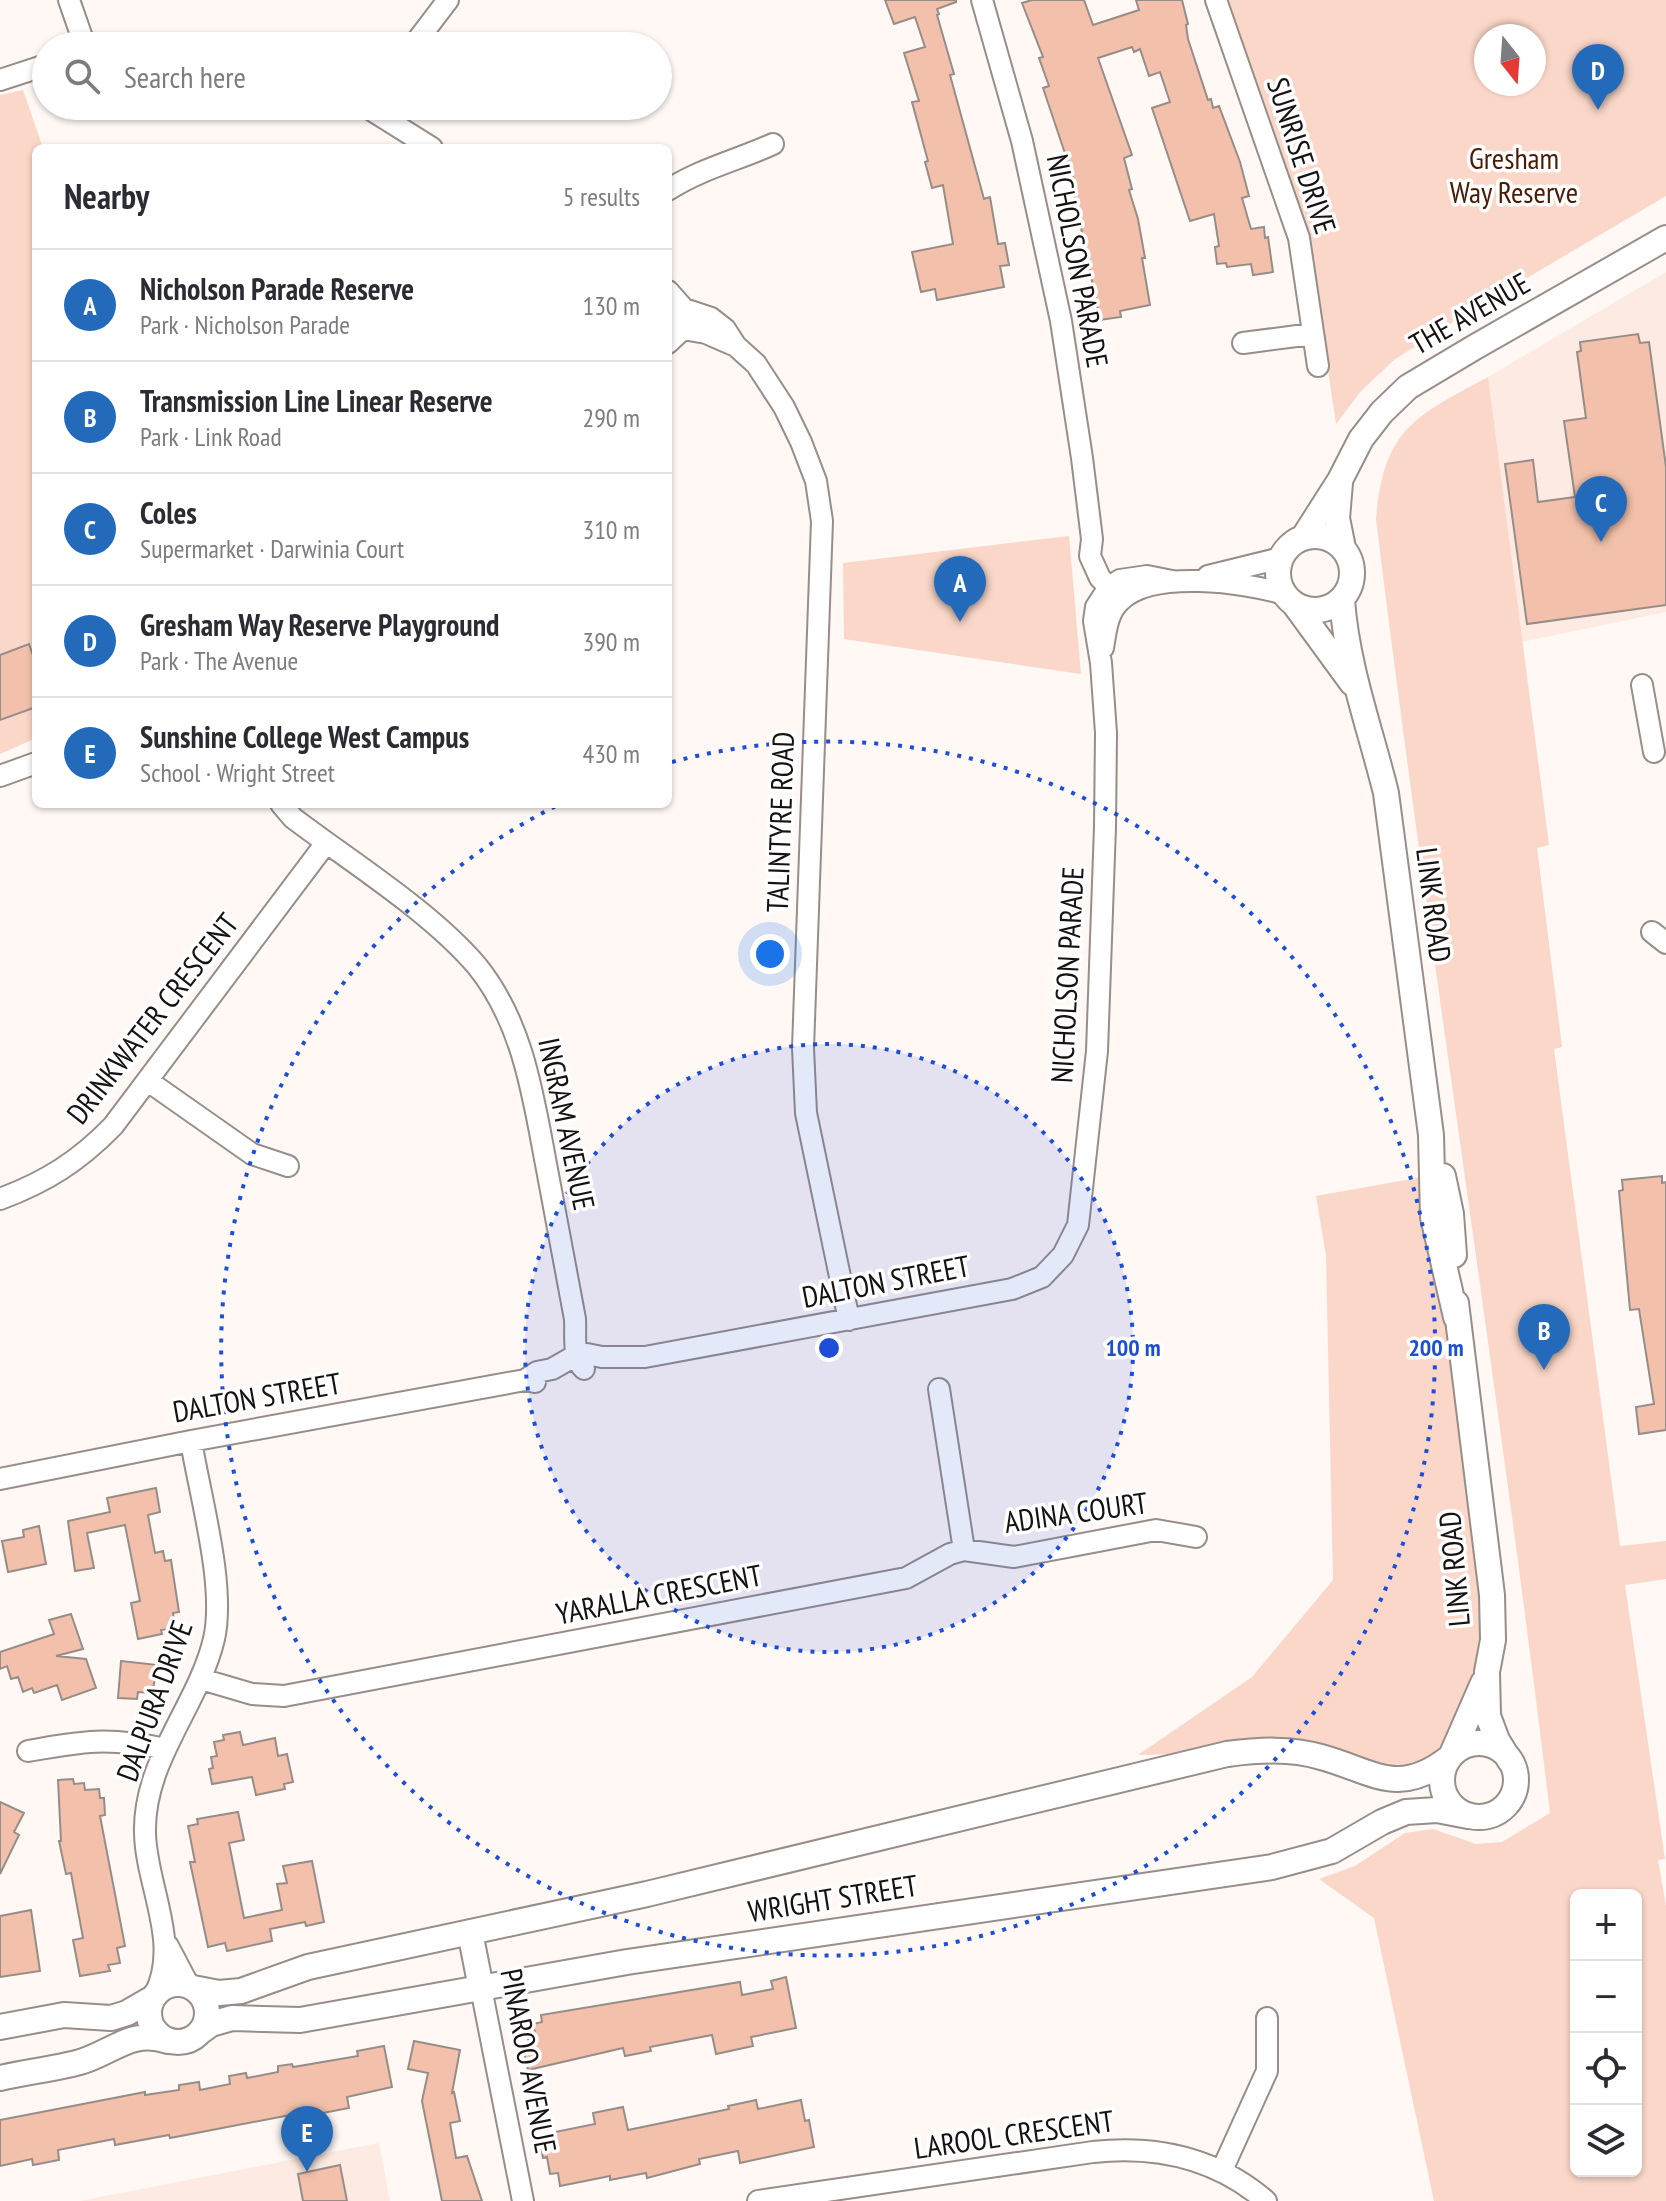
<!DOCTYPE html>
<meta charset="utf-8">
<style>
body{margin:0;font-family:"PT Sans Narrow",sans-serif;background:#f2f2f3;color:#2b2b33}
.controls{position:absolute;right:24px;bottom:24px;display:grid;overflow:hidden;border-radius:12px;box-shadow:0 2px 6px #0004}
.controls button{width:72px;height:72px;display:grid;place-items:center;padding:0;border:0;border-bottom:2px solid #e1e1e2;background:#fff;color:#2b2b33;font:40px sans-serif}
.compass{position:absolute;left:1474px;top:24px;width:72px;height:72px;border-radius:50%;background:#fff;box-shadow:0 2px 6px #0004;rotate:163deg}
.you{position:absolute;left:770px;top:954px;width:28px;height:28px;margin:-20px;border:6px solid #fff;border-radius:50%;background:#1a73e8;box-shadow:0 0 0 12px #1a73e833}
.badge{display:grid;place-items:center;width:52px;height:52px;border-radius:50%;background:#236abb;color:#fff;font-size:26px;font-weight:700}
.pin{position:absolute;translate:-50% -66px;filter:drop-shadow(0 2px 4px #0008)}
.pin::after{content:'';position:absolute;top:42px;width:28px;height:24px;background:inherit;clip-path:polygon(0 0,100% 0,50% 100%)}
.list{margin:0;padding:0;list-style:none}
h2{display:flex;justify-content:space-between;align-items:center;height:104px;margin:0;padding:0 32px;font-size:34px}
h2 small{font-size:26px;font-weight:400;color:#7c7c81}
.list li{display:grid;grid-template-columns:52px 1fr auto;gap:24px;align-items:center;box-sizing:border-box;height:112px;padding:0 32px;border-top:2px solid #e1e1e2}
.list b{display:block;font-size:30px;white-space:nowrap}
.list p{margin:0;font-size:26px;white-space:nowrap;color:#7c7c81}
.list em{font-size:26px;font-style:normal;color:#7c7c81}
.icon{flex:none;width:44px;height:44px;fill:none;stroke:currentColor;stroke-width:2;stroke-linecap:round;stroke-linejoin:round}
.map{position:relative;flex:none;width:1666px;height:2201px;overflow:hidden}
.search{position:absolute;background:#fff;box-shadow:0 2px 6px #0004;left:32px;top:32px;width:640px;height:88px;display:flex;align-items:center;gap:20px;box-sizing:border-box;padding:0 28px;border-radius:44px;color:#7c7c81;font-size:30px}
.panel{position:absolute;background:#fff;box-shadow:0 2px 6px #0004;left:32px;top:144px;width:640px;height:664px;border-radius:12px}
.map>svg:first-child{display:block}
.built{fill:#fdeae2}
.green{fill:#fad7c8;fill-rule:evenodd}
.building{fill:#f3c1ab;stroke:#978d88;stroke-width:2}
.lines{fill:none;stroke-linecap:round;stroke-linejoin:round}
.minor-casing{stroke:#978d89;stroke-width:24}
.tertiary-casing{stroke:#978d89;stroke-width:28}
.minor{stroke:#fff;stroke-width:20}
.tertiary{stroke:#fff;stroke-width:24}
.ring{fill:none;stroke:#1d4ed8;stroke-width:4;stroke-dasharray:4 8}
.labels{text-anchor:middle;stroke-width:7;stroke-linejoin:round;paint-order:stroke}
.street-label{font-size:30px;fill:#161211;stroke:#fff}
.park-label{font-size:30px;fill:#491c06;stroke:#fff}
.centre{fill:#1d4ed8;stroke:#fff;stroke-width:4}
.ring-label{font-size:24px;text-anchor:middle;font-weight:bold;fill:#1d4ed8;stroke:#fff;stroke-width:7;stroke-linejoin:round;paint-order:stroke}
</style>
<div class="map">
<svg width="1666" height="2201" viewBox="0 0 1666 2201">
<rect width="100%" height="100%" fill="#fff8f5"/>
<path class="built" d="M 1666,272 L 1666,612 L 1522,642 L 1488,377 Z
M 379,2143 L 390,2201 L 80,2201 Z"/>
<path class="green" d="M 1225,0 L 1666,0 L 1666,196 L 1464,315 L 1394,360 L 1361,391 L 1336,424 L 1308,236 ZM 1486,36 L 1534,36 L 1534,84 L 1486,84 Z
M 23,90 L 43,148 L 36,148 L 36,738 L 0,754 L 0,95 Z
M 1488,377 L 1549,845 L 1537,848 L 1562,1047 L 1554,1049 L 1620,1546 L 1666,1541 L 1666,1579 L 1625,1585 L 1665,1859 L 1658,1860 L 1666,1906 L 1666,2201 L 1434,2201 L 1374,1918 L 1319,1879 L 1355,1866 L 1405,1833 L 1433,1829 L 1476,1844 L 1502,1842 L 1550,1813 C 1498,1381 1429,951 1376,519 C 1384,429 1414,417 1488,377 ZM 1636,1895 L 1636,2171 L 1576,2171 L 1576,1895 Z
M 1069,536 L 1081,674 L 844,639 L 843,563 Z
M 1423,1177 L 1468,1480 L 1480,1587 L 1480,1638 L 1474,1675 L 1445,1748 L 1434,1757 L 1411,1766 L 1367,1761 L 1185,1754 L 1138,1755 L 1252,1677 L 1333,1580 L 1326,1255 L 1316,1196 Z"/>
<path class="building" d="M 885,0 L 956,0 L 956,2 L 937,9 L 939,14 L 937,15 L 954,74 L 950,75 L 984,199 L 990,197 L 998,244 L 1005,243 L 1009,265 L 1000,266 L 1004,287 L 937,300 L 935,289 L 921,292 L 912,252 L 953,244 L 943,185 L 932,188 L 925,162 L 928,161 L 912,102 L 919,101 L 904,53 L 925,47 L 915,17 L 894,24 Z
M 1032,0 L 1084,0 L 1093,25 L 1139,10 L 1136,0 L 1182,0 L 1188,24 L 1186,25 L 1188,39 L 1208,100 L 1211,99 L 1213,108 L 1219,106 L 1240,162 L 1249,196 L 1242,198 L 1251,229 L 1264,227 L 1265,238 L 1268,237 L 1273,272 L 1253,275 L 1251,264 L 1227,267 L 1226,263 L 1217,264 L 1215,247 L 1219,246 L 1214,214 L 1190,221 L 1152,108 L 1170,102 L 1160,72 L 1149,76 L 1140,49 L 1134,52 L 1132,47 L 1098,58 L 1132,155 L 1124,158 L 1132,189 L 1129,190 L 1138,219 L 1145,258 L 1142,258 L 1150,305 L 1120,311 L 1121,317 L 1100,320 L 1072,184 L 1075,183 L 1043,88 L 1049,86 L 1039,58 L 1043,57 L 1022,3 Z
M 1638,334 L 1640,343 L 1649,342 L 1666,467 L 1666,605 L 1527,624 L 1505,464 L 1533,460 L 1538,502 L 1575,497 L 1564,421 L 1586,418 L 1577,352 L 1581,351 L 1580,342 Z
M 29,644 L 36,664 L 36,707 L 0,720 L 0,655 Z
M 1662,1176 L 1662,1183 L 1666,1182 L 1666,1430 L 1639,1434 L 1636,1407 L 1654,1404 L 1639,1309 L 1630,1310 L 1619,1191 L 1623,1190 L 1622,1180 Z
M 156,1488 L 160,1512 L 148,1515 L 155,1553 L 163,1551 L 165,1561 L 171,1560 L 179,1612 L 173,1613 L 176,1628 L 161,1630 L 162,1634 L 138,1639 L 131,1603 L 140,1601 L 125,1525 L 87,1533 L 94,1568 L 75,1571 L 68,1521 L 110,1512 L 107,1498 Z
M 39,1526 L 46,1564 L 8,1572 L 2,1541 L 24,1537 L 23,1530 Z
M 71,1614 L 83,1649 L 56,1656 L 86,1659 L 96,1688 L 62,1700 L 57,1685 L 34,1693 L 32,1688 L 23,1692 L 18,1677 L 11,1679 L 7,1666 L 0,1669 L 0,1652 L 54,1634 L 49,1620 Z
M 121,1661 L 158,1665 L 152,1693 L 138,1692 L 137,1699 L 118,1698 Z
M 240,1732 L 243,1745 L 275,1738 L 278,1756 L 287,1754 L 293,1782 L 284,1784 L 285,1789 L 256,1795 L 252,1777 L 212,1784 L 209,1769 L 213,1768 L 211,1757 L 217,1756 L 214,1742 L 224,1740 L 223,1735 Z
M 73,1779 L 74,1784 L 84,1783 L 85,1790 L 99,1789 L 100,1798 L 104,1798 L 105,1815 L 100,1816 L 125,1946 L 117,1948 L 120,1963 L 108,1965 L 110,1971 L 80,1976 L 73,1940 L 83,1938 L 71,1873 L 66,1874 L 59,1841 L 61,1841 L 58,1780 Z
M 0,1802 L 24,1813 L 14,1832 L 19,1835 L 0,1874 Z
M 238,1812 L 244,1840 L 229,1843 L 244,1918 L 282,1910 L 277,1884 L 287,1883 L 283,1866 L 312,1861 L 324,1922 L 306,1926 L 305,1922 L 270,1929 L 272,1941 L 227,1951 L 225,1943 L 208,1947 L 190,1862 L 195,1862 L 188,1826 L 198,1824 L 197,1819 Z
M 31,1910 L 40,1971 L 0,1977 L 0,1916 Z
M 786,1977 L 796,2028 L 751,2037 L 753,2046 L 716,2054 L 712,2035 L 650,2047 L 651,2051 L 625,2056 L 623,2048 L 528,2070 L 523,2048 L 530,2047 L 527,2034 L 535,2033 L 533,2024 L 542,2022 L 541,2015 L 740,1982 L 742,1995 L 773,1989 L 771,1981 Z
M 414,2041 L 460,2050 L 452,2093 L 454,2092 L 460,2121 L 450,2123 L 456,2158 L 467,2156 L 482,2201 L 442,2201 L 422,2101 L 428,2073 L 408,2069 Z
M 384,2046 L 392,2087 L 347,2097 L 349,2108 L 307,2116 L 306,2112 L 170,2138 L 169,2135 L 115,2145 L 114,2139 L 58,2150 L 59,2160 L 33,2165 L 32,2159 L 0,2166 L 0,2120 L 145,2092 L 145,2095 L 179,2090 L 179,2085 L 199,2082 L 200,2090 L 230,2084 L 229,2076 L 246,2073 L 247,2078 L 278,2072 L 278,2066 L 292,2064 L 293,2067 L 358,2056 L 357,2051 Z
M 756,2100 L 758,2109 L 801,2100 L 805,2121 L 809,2120 L 814,2147 L 740,2163 L 738,2151 L 699,2159 L 700,2164 L 647,2178 L 646,2173 L 610,2180 L 610,2176 L 560,2186 L 558,2173 L 550,2174 L 547,2157 L 543,2158 L 540,2142 L 551,2140 L 550,2133 L 595,2124 L 593,2113 L 623,2107 L 628,2130 L 729,2109 L 728,2106 Z
M 340,2165 L 347,2201 L 303,2201 L 298,2174 Z"/>
<g class="lines">
<defs>
<path id="minor" d="M 69,0 L 85,46
M 982,0 L 1022,141 L 1061,321 L 1082,458 L 1092,539 L 1090,556 L 1100,578 L 1121,599
M 1216,0 L 1299,238 L 1318,366
M 413,46 L 448,0
M 0,80 L 46,65
M 365,106 L 432,148
M 668,190 C 700,169 738,160 773,144
M 668,291 L 684,309 L 711,318 L 725,329 L 736,346 L 756,364 L 784,407 L 801,442 L 816,481 L 822,521 L 803,1048 L 806,1113 L 849,1320
M 668,318 L 683,329 L 706,333 L 736,346
M 668,343 L 683,329 L 684,317
M 1243,343 L 1312,334
M 1208,576 L 1281,558
M 1103,648 C 1106,631 1107,613 1120,601 C 1151,569 1245,582 1284,594
M 1642,685 L 1654,752
M 0,776 L 36,763
M 281,804 L 293,818 C 351,862 430,911 477,966 C 523,1023 533,1095 546,1164 C 556,1216 565,1268 575,1319 C 576,1335 572,1358 584,1369
M 1652,932 L 1666,943
M 148,1081 L 252,1154 L 288,1166
M 0,1199 C 46,1182 79,1161 113,1126 L 326,843
M 525,1380 L 537,1372 L 552,1369 L 573,1357 L 587,1354 L 602,1357 L 645,1357 L 1012,1289 L 1042,1277 L 1063,1255 L 1078,1225 L 1097,1051 L 1105,827 L 1106,733 L 1101,663 L 1094,621 L 1096,607 L 1109,587 L 1120,580 L 1147,576 L 1172,581
M 0,1479 L 191,1441 L 525,1380 L 535,1382
M 964,1550 L 1014,1557 L 1156,1530 L 1196,1537
M 201,1679 L 252,1694 L 284,1696 L 906,1578 L 950,1554 L 964,1550 L 939,1389
M 28,1751 C 83,1741 109,1737 165,1749
M 168,1946 L 189,1986
M 481,1988 L 523,2201
M 155,1994 C 181,1942 146,1886 145,1833 C 143,1761 198,1706 214,1639 C 226,1586 200,1496 191,1441
M 1222,2170 L 1267,2071 L 1267,2018
M 758,2201 L 1093,2152 C 1158,2145 1216,2158 1266,2201"/>
<path id="tertiary" d="M 1340,483 L 1337,518 L 1343,548
M1278 573a37 37 0 1 1 74 0a37 37 0 1 1-74 0Z
M 1303,538 L 1340,480 L 1361,439 L 1382,412 L 1408,387 L 1475,347 L 1666,238
M 1342,600 C 1347,667 1370,728 1386,793 L 1431,1135 L 1433,1217 L 1456,1317
M 1295,605 L 1352,683
M 1443,1176 L 1451,1214 L 1454,1255
M 1456,1303 L 1492,1595 L 1493,1640 L 1487,1672 L 1488,1716 L 1497,1740 L 1510,1761
M1442 1780a37 37 0 1 1 74 0a37 37 0 1 1-74 0Z
M 1452,1754 L 1483,1683
M 470,1932 L 481,1988
M149 2013a29 29 0 1 1 58 0a29 29 0 1 1-58 0Z
M 193,1988 L 219,1993 L 241,1991 L 308,1967 L 647,1894 L 1227,1754 C 1259,1750 1290,1748 1321,1757 C 1373,1771 1397,1798 1449,1758
M 0,2027 L 64,2015 L 111,2018 L 127,2013 L 153,1998
M 200,2032 L 211,2024 L 232,2018 L 300,2020 L 627,1962 L 1272,1867 L 1332,1851 L 1382,1822 L 1406,1812 L 1437,1810 L 1468,1816
M 0,2078 C 26,2072 54,2069 80,2062 C 112,2053 132,2028 168,2041"/>
</defs>
<use href="#minor" class="minor-casing"/>
<use href="#tertiary" class="tertiary-casing"/>
<use href="#minor" class="minor"/>
<use href="#tertiary" class="tertiary"/>
</g>
<circle cx="829" cy="1348" r="304" fill="#1d4ed8" fill-opacity=".12"/>
<g class="ring">
<circle cx="829" cy="1348" r="304"/>
<path d="M672 762A607 607 0 1 1 558 805"/>
</g>
<g class="labels">
<g class="street-label">
<text transform="translate(1301 156) rotate(72)" y="10">SUNRISE DRIVE</text>
<text transform="translate(1077 261) rotate(79)" y="10">NICHOLSON PARADE</text>
<text transform="translate(1470 314) rotate(-30)" y="10">THE AVENUE</text>
<text transform="translate(781 822) rotate(-88)" y="10">TALINTYRE ROAD</text>
<text transform="translate(1433 905) rotate(83)" y="10">LINK ROAD</text>
<text transform="translate(1068 975) rotate(-87)" y="10">NICHOLSON PARADE</text>
<text transform="translate(153 1019) rotate(-52)" y="10">DRINKWATER CRESCENT</text>
<text transform="translate(566 1124) rotate(78)" y="10">INGRAM AVENUE</text>
<text transform="translate(886 1282) rotate(-11)" y="10">DALTON STREET</text>
<text transform="translate(257 1398) rotate(-10)" y="10">DALTON STREET</text>
<text transform="translate(1076 1513) rotate(-8)" y="10">ADINA COURT</text>
<text transform="translate(1455 1569) rotate(-95)" y="10">LINK ROAD</text>
<text transform="translate(659 1595) rotate(-11)" y="10">YARALLA CRESCENT</text>
<text transform="translate(155 1701) rotate(-70)" y="10">DALPURA DRIVE</text>
<text transform="translate(833 1899) rotate(-9)" y="10">WRIGHT STREET</text>
<text transform="translate(528 2061) rotate(79)" y="10">PINAROO AVENUE</text>
<text transform="translate(1014 2135) rotate(-8)" y="10">LAROOL CRESCENT</text>
</g>
<g class="park-label">
<text x="1514" y="169">Gresham<tspan x="1514" dy="34">Way Reserve</tspan></text>
</g>
</g>
<circle cx="829" cy="1348" r="12" class="centre"/>
<g class="ring-label">
<text x="1133" y="1356">100 m</text>
<text x="1436" y="1356">200 m</text>
</g>
</svg>
<div class="controls">
<button>+</button>
<button>−</button>
<button><svg class="icon" aria-label="locate" viewBox="0 0 24 24"><circle cx="12" cy="12" r="6"/><path d="M12 2v4M12 18v4M2 12h4M18 12h4"/></svg></button>
<button><svg class="icon" aria-label="layers" viewBox="0 0 24 24"><path d="M12 4l9 5-9 5-9-5zM3 14l9 5 9-5"/></svg></button>
</div>
<svg class="compass" viewBox="-18 -18 36 36"><path d="M0-13l5 13h-10z" fill="#e53935"/><path d="M0 13l5-13h-10z" fill="#7c7c81"/></svg>
<div class="you"></div>
<div class="pin badge" style="left:960px;top:622px">A</div>
<div class="pin badge" style="left:1544px;top:1370px">B</div>
<div class="pin badge" style="left:1601px;top:542px">C</div>
<div class="pin badge" style="left:1598px;top:110px">D</div>
<div class="pin badge" style="left:307px;top:2172px">E</div>
<div class="search"><svg class="icon" aria-label="search" viewBox="0 0 24 24"><circle cx="10" cy="10" r="6"/><path d="M15 15l6 6"/></svg>Search here</div>
<section class="panel">
<h2>Nearby<small>5 results</small></h2>
<ul class="list">
<li><span class="badge">A</span><div><b>Nicholson Parade Reserve</b><p>Park · Nicholson Parade</p></div><em>130 m</em></li>
<li><span class="badge">B</span><div><b>Transmission Line Linear Reserve</b><p>Park · Link Road</p></div><em>290 m</em></li>
<li><span class="badge">C</span><div><b>Coles</b><p>Supermarket · Darwinia Court</p></div><em>310 m</em></li>
<li><span class="badge">D</span><div><b>Gresham Way Reserve Playground</b><p>Park · The Avenue</p></div><em>390 m</em></li>
<li><span class="badge">E</span><div><b>Sunshine College West Campus</b><p>School · Wright Street</p></div><em>430 m</em></li>
</ul>
</section>
</div>
